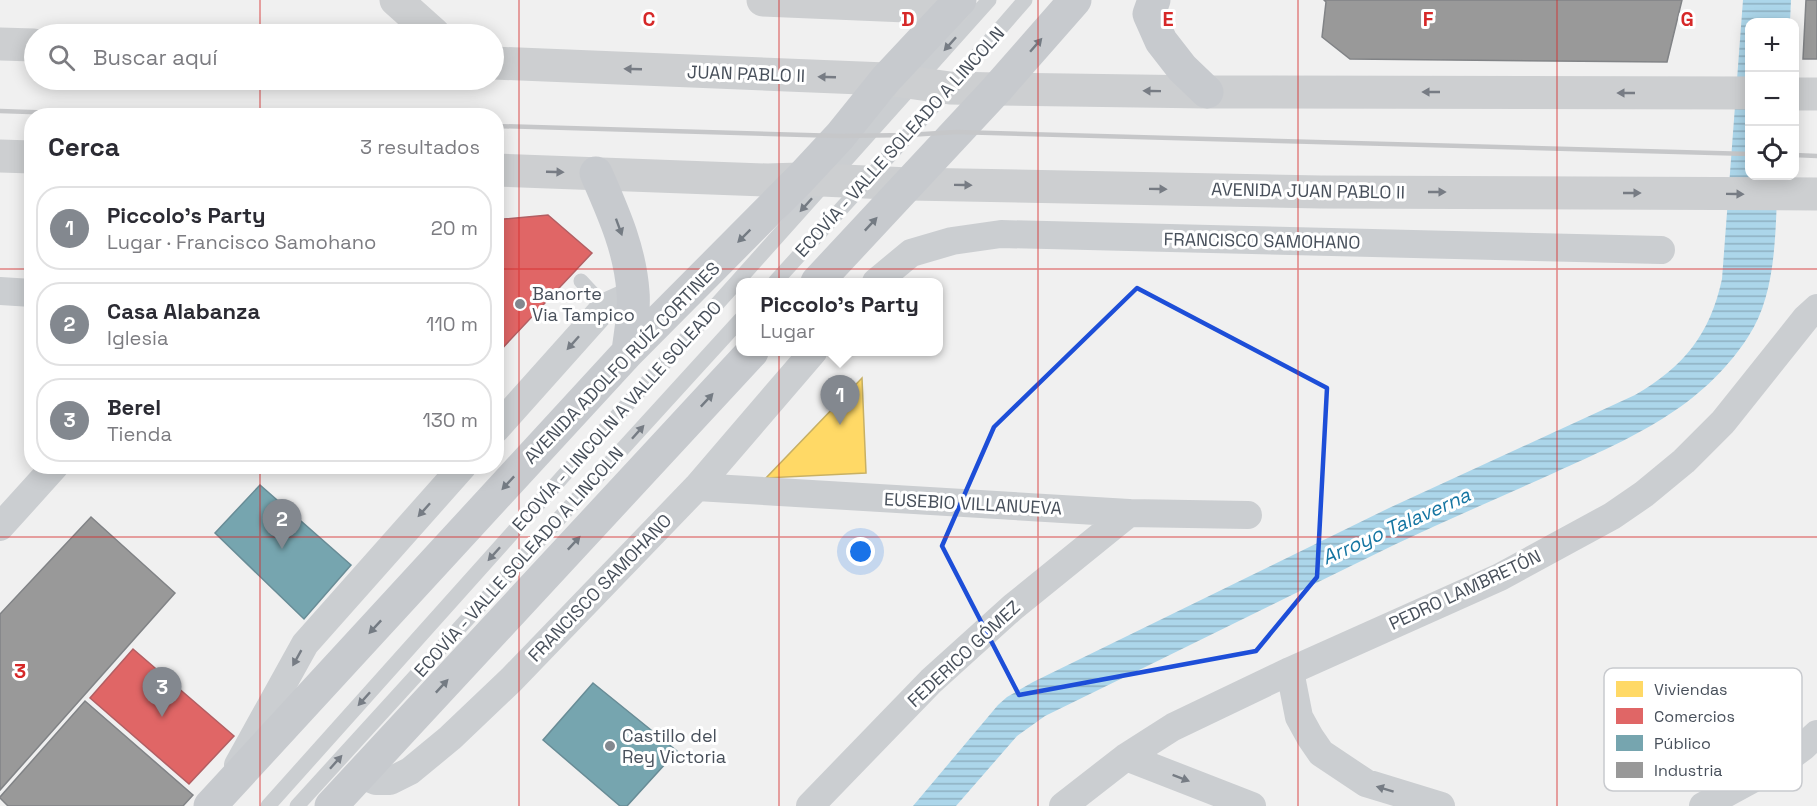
<!DOCTYPE html>
<html lang="es">
<meta charset="utf-8">
<style>
body{margin:0;font-family:"Space Grotesk",sans-serif;background:#f7f7f7;color:#2b2b33}
.controls{position:absolute;right:18px;top:18px;display:grid;overflow:hidden;border-radius:12px;box-shadow:0 3px 15px #0003}
.controls button{width:54px;height:54px;display:grid;place-items:center;padding:0;border:0;border-bottom:2px solid #e1e1e2;background:#fff;color:#2b2b33;font:30px sans-serif}
.you{position:absolute;left:861px;top:552px;width:21px;height:21px;margin:-15px;border:4px solid #fff;border-radius:50%;background:#1a73e8;box-shadow:0 0 0 9px #1a73e833}
.badge{display:grid;place-items:center;width:39px;height:39px;border-radius:50%;background:#83888f;color:#fff;font-size:20px;font-weight:700}
.pin{position:absolute;translate:-50% -50px;filter:drop-shadow(0 2px 3px #0008)}
.pin::after{content:'';position:absolute;top:32px;width:21px;height:18px;background:inherit;clip-path:polygon(0 0,100% 0,50% 100%)}
.popup{position:absolute;left:736px;top:278px;width:207px;height:78px;box-sizing:border-box;display:grid;place-content:center;border-radius:12px;background:#fff;filter:drop-shadow(0 2px 4px #0005);font-size:20px;white-space:nowrap;color:#7c7c81}
.popup b{font-size:22px;color:#2b2b33}
.popup::after{content:'';position:absolute;left:50%;top:100%;margin-left:-12px;border:12px solid transparent;border-top-color:#fff}
.list{margin:0;padding:0;list-style:none}
h2{display:flex;justify-content:space-between;align-items:center;height:78px;margin:0;padding:0 24px;font-size:26px}
h2 small{font-size:20px;font-weight:400;color:#7c7c81}
.list li{display:grid;grid-template-columns:39px 1fr auto;gap:18px;align-items:center;box-sizing:border-box;height:84px;margin:0 12px 12px;padding:0 12px;border:2px solid #e1e1e2;border-radius:24px}
.list b{display:block;font-size:22px;white-space:nowrap}
.list p{margin:0;font-size:20px;white-space:nowrap;color:#7c7c81}
.list em{font-size:20px;font-style:normal;color:#7c7c81}
.icon{flex:none;width:33px;height:33px;fill:none;stroke:currentColor;stroke-width:2;stroke-linecap:round;stroke-linejoin:round}
.map{position:relative;flex:none;width:1817px;height:806px;overflow:hidden}
.search{position:absolute;background:#fff;box-shadow:0 3px 15px #0003;left:24px;top:24px;width:480px;height:66px;display:flex;align-items:center;gap:15px;box-sizing:border-box;padding:0 21px;border-radius:33px;color:#7c7c81;font-size:22px}
.panel{position:absolute;background:#fff;box-shadow:0 3px 15px #0003;left:24px;top:108px;width:480px;height:366px;border-radius:24px}
.map>svg:first-child{display:block}
.water{fill:url(#water-rules)}
.homes{fill:#ffd966;stroke:#c8b063;stroke-width:1.5}
.shops{fill:#e06666;stroke:#b25f63;stroke-width:1.5}
.public{fill:#76a5af;stroke:#688c96;stroke-width:1.5}
.industry{fill:#999;stroke:#818386;stroke-width:1.5}
.lines{fill:none;stroke-linecap:round;stroke-linejoin:round}
.lane{stroke:#cbced1;stroke-width:15}
.street{stroke:#cbced1;stroke-width:28}
.secondary{stroke:#cdcfd1;stroke-width:33}
.primary{stroke:#c7cace;stroke-width:33}
.rail{stroke:#c6c7c9;stroke-width:4.5}
.oneway{fill:#767c84}
.oneway2{fill:#747b83}
.oneway3{fill:#777c84}
.marked{fill:none;stroke:#1d4ed8;stroke-width:4.5;stroke-linejoin:round}
.grid{fill:none;stroke:#d62828;stroke-width:1.5;stroke-opacity:0.55}
.poi-dot{fill:#83888f;stroke:#fff;stroke-width:2}
.labels{text-anchor:middle;stroke-width:6;stroke-linejoin:round;paint-order:stroke}
.street-label{font-size:18px;fill:#48505b;stroke:#fff}
.poi-label{font-size:18px;fill:#48505b;stroke:#fff;text-anchor:start}
.water-label{font-size:20px;font-style:italic;fill:#1475a2;stroke:#fff}
.key{fill:#fff;stroke:#c8cace;stroke-width:1.5}
.key-label{font-size:16px;fill:#48505b}
.grid-label{font-size:20px;text-anchor:middle;font-weight:bold;fill:#d62828;stroke:#fff;stroke-width:6;stroke-linejoin:round;paint-order:stroke}
</style>
<div class="map">
<svg width="1817" height="806" viewBox="0 0 1817 806">
<defs>
<pattern id="water-rules" width="6" height="5" patternUnits="userSpaceOnUse" patternTransform="scale(1.5)"><rect width="6" height="5" fill="#acd6ea"/><path d="M0 2.5h6" fill="none" stroke="#8eb0c1"/></pattern>
</defs>
<rect width="100%" height="100%" fill="#f0f0f0"/>
<path class="water" d="M 1743,0 L 1791,0 L 1790,22 L 1750,22 L 1750,176 L 1778,176 C 1775,227 1778,292 1748,337 C 1701,409 1631,438 1556,472 C 1503,496 1449,519 1396,544 C 1279,601 1162,659 1045,716 L 1017,736 L 956,806 L 913,806 L 998,705 L 1007,697 L 1033,682 L 1389,508 L 1635,395 C 1684,367 1710,334 1722,279 Z"/>
<path class="homes" d="M 862,378 L 866,473 L 766,478 Z"/>
<path class="shops" d="M 548,215 L 592,253 L 496,355 L 496,227 L 504,219 Z
M 133,649 L 234,736 L 189,784 L 90,698 Z"/>
<path class="public" d="M 260,485 L 351,565 L 304,619 L 215,533 Z
M 593,683 L 677,751 L 627,806 L 620,806 L 543,740 Z"/>
<path class="industry" d="M 1324,0 L 1682,0 L 1667,62 L 1350,59 L 1322,37 L 1326,2 Z
M 1806,0 L 1817,0 L 1817,59 L 1803,59 Z
M 91,517 L 175,593 L 0,790 L 0,614 Z
M 85,701 L 193,795 L 183,806 L 8,806 L 0,798 L 0,797 Z"/>
<g class="lines">
<path class="lane" d="M 581,281 L 605,307
M 775,282 L 908,135 L 1025,0
M 268,806 L 989,0
M 297,806 L 741,319"/>
<path class="street" d="M 876,282 L 911,253 L 952,241 L 1001,234 L 1661,250
M 0,291 L 32,293
M 496,429 L 605,307 L 634,294
M 697,487 L 1129,513 L 1248,515
M 0,527 L 55,466
M 1290,671 L 1299,717 L 1310,737 L 1321,753 L 1366,783 L 1441,806
M 1126,757 L 1252,806
M 238,765 L 305,644 L 463,466
M 359,774 L 376,781 L 390,781 L 410,771 L 450,738 L 511,680 L 697,487 L 813,352
M 810,806 L 931,681 L 1013,607 L 1129,513
M 1063,806 L 1126,757 L 1173,727 L 1290,671 L 1500,577 L 1612,516 L 1644,494 L 1684,461 L 1723,422 L 1806,318 L 1817,308
M 1703,806 L 1780,764 L 1803,747 L 1817,734"/>
<path class="secondary" d="M 396,0 L 434,34
M 763,0 L 954,8
M 0,44 L 34,45
M 494,63 L 886,79 L 950,88 L 997,89 L 1207,92 L 1750,93
M 1794,94 L 1817,94
M 0,156 L 32,157
M 496,170 L 767,180 L 800,179 L 909,184 L 1321,192 L 1817,194"/>
<path class="primary" d="M 1154,0 L 1149,14 L 1161,41 L 1182,68 L 1207,92
M 596,173 C 613,212 630,249 633,292 C 635,311 630,333 628,352
M 817,282 L 997,89 L 1075,0
M 210,806 L 628,352 L 800,179 L 840,136 L 886,79 L 960,0
M 331,806 L 752,352"/>
<path class="rail" d="M 0,111 L 149,116
M 496,126 L 840,136 L 908,135 L 956,132 L 1750,154
M 1794,155 L 1817,156"/>
</g>
<defs><path id="oneway-solid" d="M-6-.8H1V-3.2L6.5 0L1 3.2V.8H-6Z" transform="scale(1.5)"/></defs>
<g class="oneway">
<use href="#oneway-solid" transform="translate(950 44) rotate(132)"/>
<use href="#oneway-solid" transform="translate(806 205) rotate(132)"/>
<use href="#oneway-solid" transform="translate(573 343) rotate(132)"/>
<use href="#oneway-solid" transform="translate(638 432) rotate(-48)"/>
<use href="#oneway-solid" transform="translate(424 510) rotate(132)"/>
<use href="#oneway-solid" transform="translate(494 554) rotate(132)"/>
<use href="#oneway-solid" transform="translate(297 658) rotate(119)"/>
<use href="#oneway-solid" transform="translate(364 699) rotate(132)"/>
<use href="#oneway-solid" transform="translate(336 762) rotate(-48)"/>
<use href="#oneway-solid" transform="translate(1181 778) rotate(21)"/>
<use href="#oneway-solid" transform="translate(1385 789) rotate(-163)"/>
</g>
<g class="oneway2">
<use href="#oneway-solid" transform="translate(1036 45) rotate(-49)"/>
<use href="#oneway-solid" transform="translate(871 224) rotate(-47)"/>
<use href="#oneway-solid" transform="translate(619 227) rotate(70)"/>
<use href="#oneway-solid" transform="translate(744 236) rotate(135)"/>
<use href="#oneway-solid" transform="translate(707 400) rotate(-47)"/>
<use href="#oneway-solid" transform="translate(508 483) rotate(133)"/>
<use href="#oneway-solid" transform="translate(574 543) rotate(-47)"/>
<use href="#oneway-solid" transform="translate(375 627) rotate(133)"/>
<use href="#oneway-solid" transform="translate(442 686) rotate(-47)"/>
</g>
<g class="oneway3">
<use href="#oneway-solid" transform="translate(633 69) rotate(-178)"/>
<use href="#oneway-solid" transform="translate(827 77) rotate(-178)"/>
<use href="#oneway-solid" transform="translate(1152 91) rotate(-179)"/>
<use href="#oneway-solid" transform="translate(1431 92) rotate(-180)"/>
<use href="#oneway-solid" transform="translate(1626 93) rotate(-180)"/>
<use href="#oneway-solid" transform="translate(555 172) rotate(2)"/>
<use href="#oneway-solid" transform="translate(963 185) rotate(1)"/>
<use href="#oneway-solid" transform="translate(1158 189) rotate(1)"/>
<use href="#oneway-solid" transform="translate(1437 192)"/>
<use href="#oneway-solid" transform="translate(1632 193)"/>
<use href="#oneway-solid" transform="translate(1735 194) rotate(1)"/>
</g>
<path class="marked" d="M 1137,288 L 1327,388 L 1317,577 L 1256,651 L 1019,695 L 942,546 L 994,427 Z"/>
<path class="grid" d="M 260,0 L 260,34M 519,0 L 519,806M 779,0 L 779,806M 1038,0 L 1038,806M 1298,0 L 1298,806M 1557,0 L 1557,806M 260,80 L 260,116M 0,269 L 32,269M 496,269 L 1817,269M 260,466 L 260,806M 0,537 L 1817,537"/>
<g class="poi-dot">
<circle cx="520" cy="304" r="6"/>
<circle cx="610" cy="746" r="6"/>
</g>
<g class="labels">
<g class="street-label">
<text transform="translate(746 74) rotate(2)" y="6">JUAN PABLO II</text>
<text transform="translate(900 142) rotate(-48)" y="6">ECOVÍA - VALLE SOLEADO A LINCOLN</text>
<text transform="translate(1308 191) rotate(1)" y="6">AVENIDA JUAN PABLO II</text>
<text transform="translate(1262 241) rotate(1)" y="6">FRANCISCO SAMOHANO</text>
<text transform="translate(622 363) rotate(-46)" y="6">AVENIDA ADOLFO RUÍZ CORTINES</text>
<text transform="translate(617 416) rotate(-48)" y="6">ECOVÍA - LINCOLN A VALLE SOLEADO</text>
<text transform="translate(973 504) rotate(3)" y="6">EUSEBIO VILLANUEVA</text>
<text transform="translate(519 562) rotate(-48)" y="6">ECOVÍA - VALLE SOLEADO A LINCOLN</text>
<text transform="translate(600 588) rotate(-46)" y="6">FRANCISCO SAMOHANO</text>
<text transform="translate(1465 590) rotate(-25)" y="6">PEDRO LAMBRETÓN</text>
<text transform="translate(964 654) rotate(-43)" y="6">FEDERICO GÓMEZ</text>
</g>
<g class="poi-label">
<text x="532" y="300">Banorte<tspan x="532" dy="21">Via Tampico</tspan></text>
<text x="622" y="742">Castillo del<tspan x="622" dy="21">Rey Victoria</tspan></text>
</g>
<g class="water-label">
<text transform="translate(1396 526) rotate(-24)" y="7">Arroyo Talaverna</text>
</g>
</g>
<rect x="1604" y="668" width="198" height="123" rx="9" class="key"/>
<rect x="1616" y="681" width="27" height="16" fill="#ffd966"/>
<rect x="1616" y="708" width="27" height="16" fill="#e06666"/>
<rect x="1616" y="735" width="27" height="16" fill="#76a5af"/>
<rect x="1616" y="762" width="27" height="16" fill="#999"/>
<g class="key-label">
<text x="1654" y="695">Viviendas</text>
<text x="1654" y="722">Comercios</text>
<text x="1654" y="749">Público</text>
<text x="1654" y="776">Industria</text>
</g>
<g class="grid-label">
<text x="649" y="26">C</text>
<text x="908" y="26">D</text>
<text x="1168" y="26">E</text>
<text x="1428" y="26">F</text>
<text x="1687" y="26">G</text>
<text x="20" y="678">3</text>
</g>
</svg>
<div class="controls">
<button>+</button>
<button>−</button>
<button><svg class="icon" aria-label="locate" viewBox="0 0 24 24"><circle cx="12" cy="12" r="6"/><path d="M12 2v4M12 18v4M2 12h4M18 12h4"/></svg></button>
</div>
<div class="you"></div>
<div class="pin badge" style="left:840px;top:425px">1</div>
<div class="popup"><b>Piccolo's Party</b>Lugar</div>
<div class="pin badge" style="left:282px;top:549px">2</div>
<div class="pin badge" style="left:162px;top:717px">3</div>
<div class="search"><svg class="icon" aria-label="search" viewBox="0 0 24 24"><circle cx="10" cy="10" r="6"/><path d="M15 15l6 6"/></svg>Buscar aquí</div>
<section class="panel">
<h2>Cerca<small>3 resultados</small></h2>
<ul class="list">
<li><span class="badge">1</span><div><b>Piccolo's Party</b><p>Lugar · Francisco Samohano</p></div><em>20 m</em></li>
<li><span class="badge">2</span><div><b>Casa Alabanza</b><p>Iglesia</p></div><em>110 m</em></li>
<li><span class="badge">3</span><div><b>Berel</b><p>Tienda</p></div><em>130 m</em></li>
</ul>
</section>
</div>
